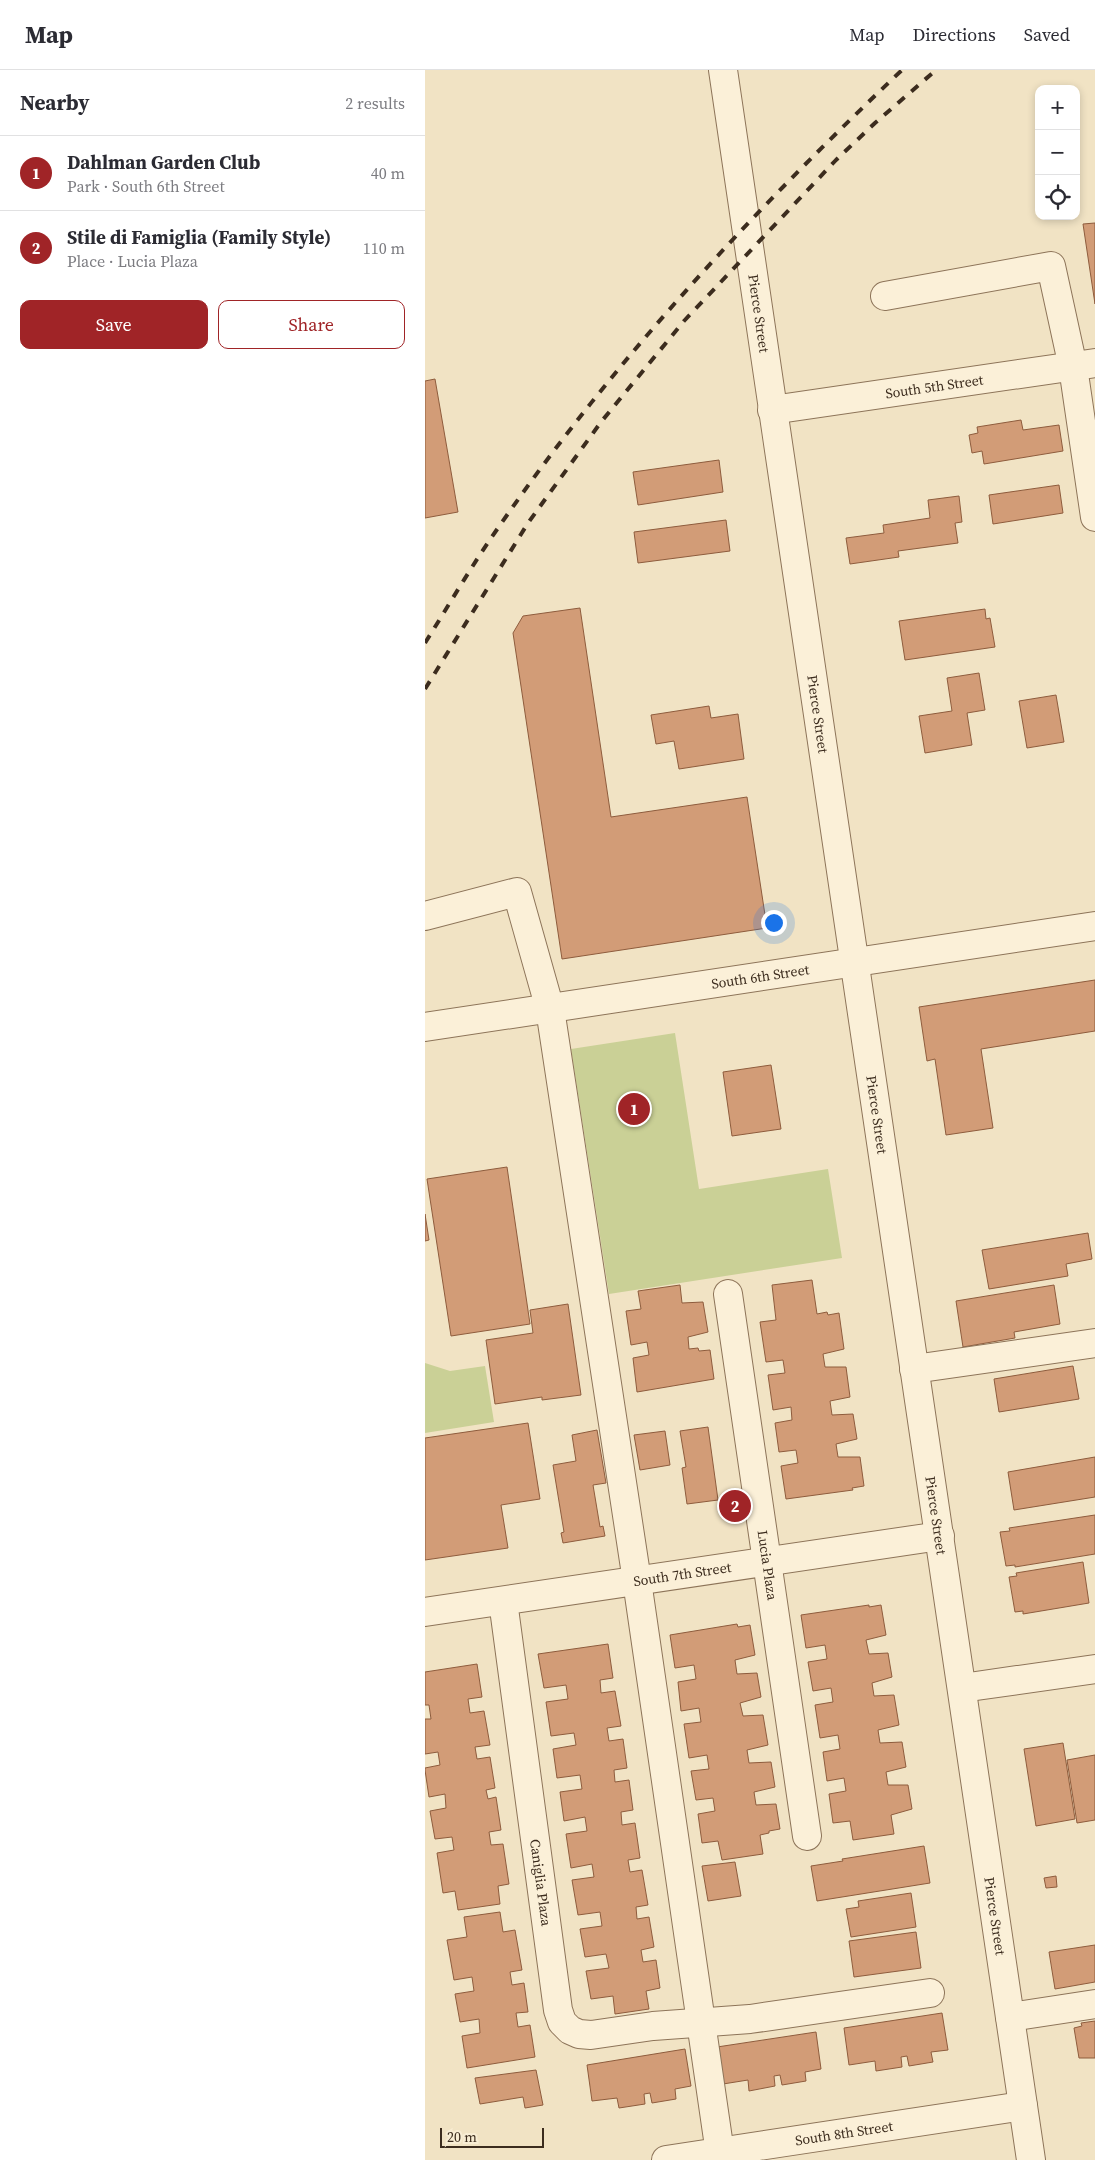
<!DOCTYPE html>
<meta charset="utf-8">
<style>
body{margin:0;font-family:"Source Serif 4",serif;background:#f7f7f7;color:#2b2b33}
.controls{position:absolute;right:15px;top:15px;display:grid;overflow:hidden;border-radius:10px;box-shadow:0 2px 8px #0003}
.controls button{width:45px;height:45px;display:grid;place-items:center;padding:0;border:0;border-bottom:1px solid #e1e1e2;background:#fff;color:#2b2b33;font:25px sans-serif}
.scale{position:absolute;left:15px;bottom:12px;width:104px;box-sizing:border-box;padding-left:5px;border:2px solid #3c2c1e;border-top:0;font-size:14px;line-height:18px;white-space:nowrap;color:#3c2c1e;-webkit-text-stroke:4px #f8edd4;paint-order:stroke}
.you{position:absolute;left:348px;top:852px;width:18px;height:18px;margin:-12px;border:4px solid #fff;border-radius:50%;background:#1a73e8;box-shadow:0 0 0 8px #1a73e833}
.badge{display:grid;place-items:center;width:32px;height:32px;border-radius:50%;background:#a02427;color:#fff;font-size:16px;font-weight:700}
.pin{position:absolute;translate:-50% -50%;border:2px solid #fff;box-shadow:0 1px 5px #0006}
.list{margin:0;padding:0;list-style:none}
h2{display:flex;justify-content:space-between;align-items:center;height:65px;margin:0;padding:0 20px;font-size:21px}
h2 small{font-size:16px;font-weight:400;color:#7c7c81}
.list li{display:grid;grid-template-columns:32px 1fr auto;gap:15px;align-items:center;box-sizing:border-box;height:75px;padding:0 20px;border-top:1px solid #e1e1e2}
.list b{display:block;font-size:19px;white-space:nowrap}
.list p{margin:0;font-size:16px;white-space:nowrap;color:#7c7c81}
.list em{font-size:16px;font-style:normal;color:#7c7c81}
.actions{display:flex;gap:10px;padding:15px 20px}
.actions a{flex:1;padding:11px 0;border:1px solid #a02427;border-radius:10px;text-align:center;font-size:18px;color:#a02427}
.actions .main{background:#a02427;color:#fff}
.icon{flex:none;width:28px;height:28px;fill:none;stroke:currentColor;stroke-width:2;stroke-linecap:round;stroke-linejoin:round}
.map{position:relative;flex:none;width:670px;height:2090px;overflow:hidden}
header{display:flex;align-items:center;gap:30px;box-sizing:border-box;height:70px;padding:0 25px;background:#fff;border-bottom:1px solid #e1e1e2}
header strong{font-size:24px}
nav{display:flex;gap:28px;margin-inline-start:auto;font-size:18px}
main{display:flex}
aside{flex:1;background:#fff}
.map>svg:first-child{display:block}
.green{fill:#cad096}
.building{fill:#d29c77;stroke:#8e5c3d}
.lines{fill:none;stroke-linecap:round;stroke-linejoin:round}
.minor-casing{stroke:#8d7459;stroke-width:30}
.minor{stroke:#fbf0d8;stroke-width:28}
.rail{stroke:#3c2c1e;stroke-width:4;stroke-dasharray:9 9;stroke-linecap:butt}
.labels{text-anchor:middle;stroke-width:4.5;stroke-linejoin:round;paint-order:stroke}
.street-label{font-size:14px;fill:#3c2c1e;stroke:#f8edd4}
</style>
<header>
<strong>Map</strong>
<nav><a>Map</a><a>Directions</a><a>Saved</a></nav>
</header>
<main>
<aside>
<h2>Nearby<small>2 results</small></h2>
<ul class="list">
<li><span class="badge">1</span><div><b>Dahlman Garden Club</b><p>Park · South 6th Street</p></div><em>40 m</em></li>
<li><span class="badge">2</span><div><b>Stile di Famiglia (Family Style)</b><p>Place · Lucia Plaza</p></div><em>110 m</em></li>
</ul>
<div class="actions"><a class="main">Save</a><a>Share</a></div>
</aside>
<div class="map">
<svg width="670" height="2090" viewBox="0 0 670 2090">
<rect width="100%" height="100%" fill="#f1e3c4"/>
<path class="green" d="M 250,963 L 274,1119 L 403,1099 L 417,1188 L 184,1224 L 146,979 Z
M 0,1293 L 25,1301 L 60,1296 L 69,1352 L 0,1363 Z"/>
<path class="building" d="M 670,153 L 670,234 L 658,154 Z
M 10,309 L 33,442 L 0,448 L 0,311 Z
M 596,350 L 598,360 L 634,355 L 638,381 L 559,394 L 557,381 L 547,383 L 544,365 L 553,363 L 552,357 Z
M 294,390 L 298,422 L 213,435 L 208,402 Z
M 634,415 L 638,443 L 568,454 L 564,425 Z
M 534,426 L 537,452 L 530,453 L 533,473 L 473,481 L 474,487 L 425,494 L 421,468 L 459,463 L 458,455 L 505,448 L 503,430 Z
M 301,450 L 305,481 L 213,493 L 209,462 Z
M 155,538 L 186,747 L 322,727 L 342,858 L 137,889 L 88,563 L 98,546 Z
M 560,539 L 561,549 L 565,548 L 570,577 L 480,590 L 474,551 Z
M 554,603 L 560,640 L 542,643 L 547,675 L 500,683 L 494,646 L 527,641 L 522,608 Z
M 631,625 L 639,672 L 602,678 L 594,631 Z
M 284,636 L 286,648 L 313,644 L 319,689 L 254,699 L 249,671 L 231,674 L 226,645 Z
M 670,910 L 670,961 L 556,979 L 568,1058 L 521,1065 L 510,989 L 502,991 L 494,937 Z
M 346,995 L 356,1059 L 307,1066 L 298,1002 Z
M 82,1097 L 105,1254 L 26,1266 L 2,1109 Z
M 0,1144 L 4,1170 L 0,1171 Z
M 663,1163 L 667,1189 L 641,1194 L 643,1206 L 564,1219 L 557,1180 Z
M 387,1210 L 392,1244 L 402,1242 L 403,1245 L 414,1243 L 419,1279 L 398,1284 L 400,1297 L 421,1297 L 425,1327 L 405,1331 L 407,1345 L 428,1344 L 432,1369 L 411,1374 L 413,1387 L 435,1387 L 439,1416 L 427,1418 L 428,1420 L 361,1429 L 356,1396 L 373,1393 L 371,1380 L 354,1382 L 350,1353 L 367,1350 L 366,1337 L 348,1340 L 343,1305 L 360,1303 L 358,1290 L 341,1292 L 335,1252 L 351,1250 L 347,1215 Z
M 255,1215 L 257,1233 L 278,1232 L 283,1262 L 263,1267 L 264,1279 L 273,1278 L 274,1281 L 285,1280 L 289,1309 L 212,1322 L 208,1288 L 224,1285 L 222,1272 L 206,1275 L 201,1241 L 216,1239 L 213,1221 Z
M 629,1215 L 635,1254 L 589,1262 L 590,1268 L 538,1277 L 531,1231 Z
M 143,1234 L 156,1325 L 117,1330 L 117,1327 L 70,1334 L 61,1270 L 108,1263 L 105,1240 Z
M 648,1296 L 654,1329 L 574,1342 L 569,1309 Z
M 103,1353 L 115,1429 L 76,1435 L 83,1478 L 0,1490 L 0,1368 Z
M 283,1357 L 293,1430 L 262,1434 L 257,1398 L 261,1397 L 255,1361 Z
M 172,1360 L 181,1413 L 168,1415 L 175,1457 L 178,1456 L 180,1466 L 138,1473 L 136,1463 L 139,1462 L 128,1395 L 151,1391 L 147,1365 Z
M 240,1361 L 245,1395 L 215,1400 L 209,1365 Z
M 670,1387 L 670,1427 L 589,1440 L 583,1402 Z
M 670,1445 L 670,1484 L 590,1497 L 590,1495 L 581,1496 L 575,1462 L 585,1461 L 584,1458 Z
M 658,1492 L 664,1533 L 598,1544 L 598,1541 L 590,1542 L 584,1507 L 592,1506 L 591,1503 Z
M 444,1535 L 444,1537 L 456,1535 L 461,1565 L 441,1570 L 444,1584 L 463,1583 L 467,1607 L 447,1613 L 449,1626 L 469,1625 L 474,1655 L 453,1660 L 455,1673 L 477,1672 L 481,1697 L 461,1702 L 463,1715 L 483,1715 L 487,1739 L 466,1745 L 469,1764 L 428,1770 L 425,1751 L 408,1753 L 404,1724 L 421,1721 L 419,1708 L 402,1711 L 398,1682 L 415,1679 L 413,1665 L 395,1668 L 390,1635 L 408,1632 L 406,1618 L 388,1621 L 383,1592 L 402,1589 L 400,1575 L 381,1578 L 376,1545 Z
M 312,1554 L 313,1557 L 325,1555 L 330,1585 L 310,1590 L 312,1604 L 332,1603 L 336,1627 L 315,1633 L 318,1646 L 338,1645 L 343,1675 L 322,1680 L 324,1693 L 346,1692 L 350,1717 L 329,1722 L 331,1735 L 351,1734 L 355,1759 L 344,1761 L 344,1763 L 335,1765 L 338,1784 L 297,1790 L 293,1771 L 277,1773 L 273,1744 L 290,1741 L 288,1728 L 271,1730 L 266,1701 L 284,1699 L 282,1685 L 264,1688 L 259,1654 L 276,1652 L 274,1638 L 256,1641 L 253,1612 L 271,1609 L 269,1595 L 250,1598 L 245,1565 Z
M 183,1574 L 188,1608 L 175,1610 L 176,1623 L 190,1621 L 196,1656 L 182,1658 L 184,1671 L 198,1669 L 202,1698 L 189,1700 L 190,1712 L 204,1710 L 208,1740 L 196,1742 L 197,1755 L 210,1753 L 215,1788 L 203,1790 L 205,1802 L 217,1800 L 223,1835 L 211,1837 L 212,1849 L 224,1847 L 229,1877 L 216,1880 L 218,1892 L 231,1890 L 235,1918 L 221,1921 L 224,1939 L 190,1944 L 188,1926 L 166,1929 L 161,1901 L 184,1898 L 181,1884 L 160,1887 L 155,1859 L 177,1856 L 175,1842 L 153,1845 L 147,1810 L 169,1807 L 167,1794 L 146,1798 L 141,1764 L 162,1761 L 160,1747 L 139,1751 L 135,1722 L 157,1719 L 155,1705 L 132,1708 L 128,1679 L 151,1675 L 149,1663 L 126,1666 L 121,1632 L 143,1629 L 141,1615 L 119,1618 L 113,1584 Z
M 52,1594 L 57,1627 L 43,1629 L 45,1643 L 59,1641 L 65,1675 L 50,1677 L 52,1689 L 65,1687 L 70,1718 L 61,1720 L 63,1729 L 71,1727 L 76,1760 L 64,1762 L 66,1775 L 78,1774 L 84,1814 L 73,1816 L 75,1834 L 33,1840 L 30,1821 L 18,1823 L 12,1783 L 29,1780 L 27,1767 L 10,1769 L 5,1741 L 21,1738 L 20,1724 L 4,1727 L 0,1700 L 0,1698 L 15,1695 L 13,1682 L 0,1684 L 0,1649 L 6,1649 L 4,1635 L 0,1635 L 0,1602 Z
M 638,1673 L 650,1749 L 611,1756 L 599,1679 Z
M 670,1685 L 670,1750 L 652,1753 L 642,1690 Z
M 499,1776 L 505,1813 L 392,1831 L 386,1796 L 418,1791 L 417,1789 Z
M 310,1792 L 316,1826 L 283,1831 L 277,1796 Z
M 631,1806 L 632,1817 L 621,1818 L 619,1808 Z
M 486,1823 L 491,1857 L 426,1867 L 421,1839 L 434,1837 L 433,1831 Z
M 75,1842 L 78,1862 L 90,1860 L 97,1900 L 85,1902 L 87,1915 L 99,1913 L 103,1942 L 91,1943 L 93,1957 L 105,1955 L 110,1987 L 42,1998 L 37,1966 L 55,1963 L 54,1949 L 35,1952 L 30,1924 L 49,1921 L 47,1907 L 29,1910 L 22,1870 L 42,1867 L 39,1847 Z
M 491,1862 L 496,1898 L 429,1907 L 424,1871 Z
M 670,1875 L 670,1912 L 630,1919 L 624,1882 Z
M 517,1943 L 523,1980 L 506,1982 L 508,1992 L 484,1996 L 482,1986 L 476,1987 L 477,1997 L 451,2001 L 450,1991 L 424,1995 L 419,1958 Z
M 670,1951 L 670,1988 L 654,1988 L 649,1958 L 657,1956 L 656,1953 Z
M 391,1962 L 396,1999 L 380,2002 L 381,2011 L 357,2015 L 355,2005 L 349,2006 L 350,2016 L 324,2021 L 323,2010 L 298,2014 L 292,1977 Z
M 260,1979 L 266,2016 L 250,2019 L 251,2029 L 227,2033 L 225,2023 L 219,2024 L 220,2034 L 194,2038 L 192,2028 L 167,2031 L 162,1995 Z
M 111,2000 L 118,2035 L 100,2038 L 98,2027 L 55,2034 L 50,2008 Z"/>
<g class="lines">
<defs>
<g id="minor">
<path id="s1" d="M 298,0 L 606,2090"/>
<path d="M 460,226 L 626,196 L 648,297 L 670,447"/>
<path id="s2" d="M 347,340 L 670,293"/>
<path d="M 0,846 L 92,822 L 125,939 L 212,1511 L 296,2090"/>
<path id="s3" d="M 0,957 L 670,856"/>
<path id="s4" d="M 303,1224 L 382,1766"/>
<path d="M 489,1299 L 670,1273"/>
<path id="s5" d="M 78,1531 L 133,1940 L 137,1952 L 145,1960 L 154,1964 L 166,1965 L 228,1956 L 325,1949 L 505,1923"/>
<path id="s6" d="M 0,1542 L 515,1466"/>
<path d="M 537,1618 L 670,1599"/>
<path d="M 585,1947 L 670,1934"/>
<path id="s7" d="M 241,2090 L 598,2036"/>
</g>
</defs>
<use href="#minor" class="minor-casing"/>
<use href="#minor" class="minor"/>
<path class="rail" d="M 0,573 C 24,535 47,495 73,458 C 189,290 329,140 477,0
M 0,619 L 103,453 L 176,352 L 259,251 L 411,90 L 450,53 L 511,0"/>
</g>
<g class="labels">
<g class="street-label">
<text dy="5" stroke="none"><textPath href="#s1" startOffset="246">Pierce Street</textPath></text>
<text dy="5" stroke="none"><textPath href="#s2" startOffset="164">South 5th Street</textPath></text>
<text dy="5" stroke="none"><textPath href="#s1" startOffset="651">Pierce Street</textPath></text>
<text dy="5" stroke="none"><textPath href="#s3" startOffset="339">South 6th Street</textPath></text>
<text dy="5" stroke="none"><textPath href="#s1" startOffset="1056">Pierce Street</textPath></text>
<text dy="5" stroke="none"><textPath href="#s1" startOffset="1461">Pierce Street</textPath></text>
<text dy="5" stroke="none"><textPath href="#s4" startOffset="274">Lucia Plaza</textPath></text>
<text dy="5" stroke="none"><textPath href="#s6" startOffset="260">South 7th Street</textPath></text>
<text dy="5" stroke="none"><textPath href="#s5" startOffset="284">Caniglia Plaza</textPath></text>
<text dy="5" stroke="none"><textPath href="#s1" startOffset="1866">Pierce Street</textPath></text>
<text dy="5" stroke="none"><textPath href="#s7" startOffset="180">South 8th Street</textPath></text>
</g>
</g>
</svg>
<div class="controls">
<button>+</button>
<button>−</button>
<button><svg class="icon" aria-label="locate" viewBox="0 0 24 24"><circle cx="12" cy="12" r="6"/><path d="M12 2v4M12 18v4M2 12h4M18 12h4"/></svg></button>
</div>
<div class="scale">20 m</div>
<div class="you"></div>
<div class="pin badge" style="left:209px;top:1039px">1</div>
<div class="pin badge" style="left:310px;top:1436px">2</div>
</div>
</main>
